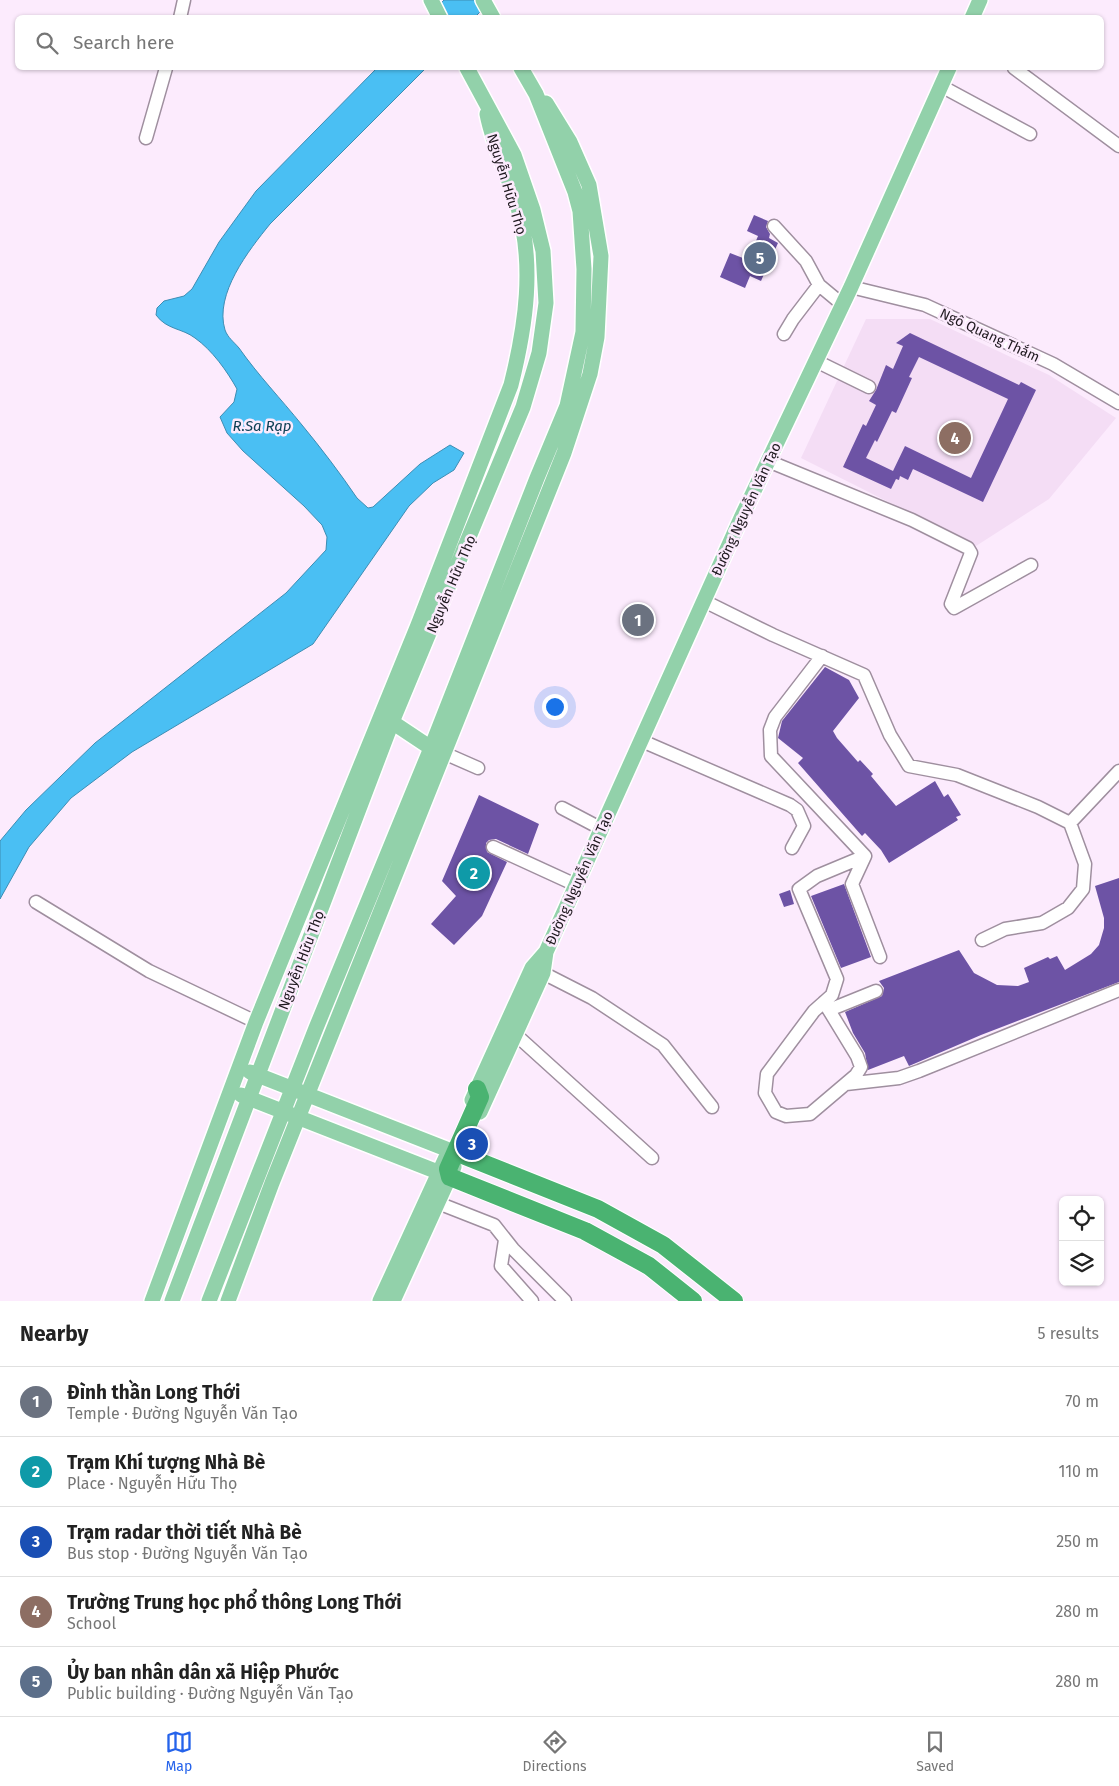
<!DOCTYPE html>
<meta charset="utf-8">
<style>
body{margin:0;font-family:"Fira Sans",sans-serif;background:#f2f2f2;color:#222}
.controls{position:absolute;right:15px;bottom:15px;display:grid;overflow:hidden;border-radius:8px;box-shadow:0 1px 4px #0004}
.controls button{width:45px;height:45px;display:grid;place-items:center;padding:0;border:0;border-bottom:1px solid #e0e0e0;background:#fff;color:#222;font:25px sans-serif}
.you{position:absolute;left:554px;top:706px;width:18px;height:18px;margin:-12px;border:4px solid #fff;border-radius:50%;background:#1a73e8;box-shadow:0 0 0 8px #1a73e833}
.badge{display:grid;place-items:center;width:32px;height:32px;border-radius:50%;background:#2563eb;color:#fff;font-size:16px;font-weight:700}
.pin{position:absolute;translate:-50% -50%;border:2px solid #fff;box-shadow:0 1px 5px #0006}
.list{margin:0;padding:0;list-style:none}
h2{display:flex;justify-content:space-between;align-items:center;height:65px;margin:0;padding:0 20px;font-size:21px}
h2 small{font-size:16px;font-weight:400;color:#767676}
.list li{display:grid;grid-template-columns:32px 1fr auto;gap:15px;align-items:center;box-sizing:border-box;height:70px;padding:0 20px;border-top:1px solid #e0e0e0}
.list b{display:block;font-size:19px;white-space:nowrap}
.list p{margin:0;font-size:16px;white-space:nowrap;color:#767676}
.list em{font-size:16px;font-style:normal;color:#767676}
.icon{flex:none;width:28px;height:28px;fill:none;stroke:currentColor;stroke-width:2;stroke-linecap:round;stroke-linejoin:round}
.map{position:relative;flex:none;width:1119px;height:1301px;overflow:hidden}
.search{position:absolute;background:#fff;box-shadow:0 1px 4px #0004;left:15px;right:15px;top:15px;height:55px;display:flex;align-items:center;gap:12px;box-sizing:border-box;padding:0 18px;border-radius:8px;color:#767676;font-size:19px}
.sheet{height:415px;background:#fff}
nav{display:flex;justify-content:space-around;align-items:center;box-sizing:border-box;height:70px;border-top:1px solid #e0e0e0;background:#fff;font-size:14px;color:#767676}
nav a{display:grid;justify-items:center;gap:2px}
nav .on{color:#2563eb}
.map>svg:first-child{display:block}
.built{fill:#f4ddf5}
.water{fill:#4abff3;stroke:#3d8db3}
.building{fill:#6d53a5;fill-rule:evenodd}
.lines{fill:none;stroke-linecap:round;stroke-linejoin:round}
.minor-casing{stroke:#9f8f9f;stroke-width:15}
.major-casing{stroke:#fff;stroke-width:18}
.highway-casing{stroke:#fff;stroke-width:20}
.minor{stroke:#fff;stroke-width:12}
.major{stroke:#92d1aa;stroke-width:15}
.highway{stroke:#4ab371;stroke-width:18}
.labels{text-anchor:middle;stroke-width:5;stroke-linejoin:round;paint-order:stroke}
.street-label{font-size:14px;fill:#1e181e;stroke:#fcebfd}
.water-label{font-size:15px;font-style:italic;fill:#0e4055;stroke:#fcebfd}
</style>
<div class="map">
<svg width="1119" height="1301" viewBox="0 0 1119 1301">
<rect width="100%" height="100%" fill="#fcebfd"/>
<path class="built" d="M 866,319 L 930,319 L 1049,375 L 1116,418 L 1049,499 L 976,546 L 801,458 Z"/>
<path class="water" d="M 444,0 L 492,0 L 475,17 L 427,18 Z
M 377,68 L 426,68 L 270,224 C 249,250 214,294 225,330 C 228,338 234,342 239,348 C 258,375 281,399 302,425 C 321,448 340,473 357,498 L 368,508 L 373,507 L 420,464 L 450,445 L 464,453 L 454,470 L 433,483 L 409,506 L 313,644 L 132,752 L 71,798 L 29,847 L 0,899 L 0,841 L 26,810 L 95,743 L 286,593 L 326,550 L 327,537 L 322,525 L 304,506 L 243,451 L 227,433 L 220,417 L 234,402 L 237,389 C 227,371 212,350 195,338 C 182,328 167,330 156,315 L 157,308 L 164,301 L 184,296 L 192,289 L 219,242 L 256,191 Z"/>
<path class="building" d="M 754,215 L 768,221 L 766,227 L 770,234 L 769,238 L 778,243 L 761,281 L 750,276 L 745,288 L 720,277 L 730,253 L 748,260 L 758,236 L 747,231 Z
M 910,333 L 1019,385 L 1021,382 L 1036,390 L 983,502 L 913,469 L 908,480 L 900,476 L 899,480 L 896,479 L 891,489 L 843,467 L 863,424 L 866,426 L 876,405 L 869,401 L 876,390 L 886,365 L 893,369 L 903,346 L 896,343 ZM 919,357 L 1008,399 L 971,478 L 905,446 L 893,471 L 866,458 L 875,440 L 877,442 L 892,411 L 896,413 L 912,378 L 909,377 Z
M 634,609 L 649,616 L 643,630 L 628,623 Z
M 825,667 L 849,680 L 859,698 L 833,731 L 837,738 L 858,762 L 860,760 L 873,774 L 871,776 L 896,806 L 935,781 L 944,797 L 948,794 L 961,815 L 956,817 L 958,820 L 889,863 L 881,850 L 865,833 L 862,836 L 798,763 L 803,758 L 778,738 L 782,721 Z
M 479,795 L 539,824 L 528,854 L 496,839 L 489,840 L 486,843 L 487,852 L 507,862 L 482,916 L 454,945 L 431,924 L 456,896 L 442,881 Z
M 1119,878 L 1119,982 L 981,1035 L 916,1063 L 909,1066 L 904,1056 L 868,1070 L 865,1053 L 853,1033 L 845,1012 L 882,996 L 884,988 L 879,981 L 959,950 L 974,973 L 997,985 L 1018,986 L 1029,982 L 1024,968 L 1048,957 L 1050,959 L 1057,956 L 1065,970 L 1091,954 L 1099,945 L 1104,928 L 1104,918 L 1095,886 Z
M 844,884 L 871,957 L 841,968 L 811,896 Z
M 790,890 L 794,904 L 784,907 L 779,894 Z"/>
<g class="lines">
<defs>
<path id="minor" d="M 180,18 L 184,0
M 1014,68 L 1119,146
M 941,86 L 1030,134
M 146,138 L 166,68
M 774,226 L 806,261 L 819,285
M 851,287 L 925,305 L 1053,364 L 1119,403
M 784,334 L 793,319 L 819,285 L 843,305
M 816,361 L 869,387
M 768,461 L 912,520 L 968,548 L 971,553 L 951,604 L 954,608 L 1031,565
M 704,601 L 773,635 L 864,675 L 890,735 L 909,766 L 957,775 L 1038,807 L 1070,823 L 1085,864 L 1083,889 L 1068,908 L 1042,923 L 1005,929 L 982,940
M 822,656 L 775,717 L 770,730 L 771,756 L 865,856 L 852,884 L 880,957
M 642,741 L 790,805 L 797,810 L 804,826 L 792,848
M 437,750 L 478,768
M 562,808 L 600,828
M 1070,823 L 1119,771
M 493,847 L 576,885
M 36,902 L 149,971 L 256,1022
M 543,973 L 592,998 L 663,1045 L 712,1107
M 824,1002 L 857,1056 L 861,1067 L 856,1075 L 810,1114 L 786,1116 L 776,1112 L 765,1093 L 767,1074 L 814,1011 L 832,995 L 837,979 L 799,889 L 817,876 L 865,856
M 829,1010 L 876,991
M 515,1034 L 652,1158
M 846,1084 L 899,1078 L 919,1071 L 1119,990
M 438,1203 L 494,1225 L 513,1249 L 565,1301
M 505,1240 L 501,1266 L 532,1301"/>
<path id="major" d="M 431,0 L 440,18
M 483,0 L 493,18
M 972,18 L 980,0
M 392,722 L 431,748
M 250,1072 L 459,1154
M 241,1095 L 448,1176
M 472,1100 L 532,968 L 546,952 L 741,518 L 851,287 L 949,68
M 480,1112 L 543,973 L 546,952
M 152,1301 L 256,1022 L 418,625 L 511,385 C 526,325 535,264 517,204 C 507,173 493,145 487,114
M 172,1301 L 392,722 L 523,407 L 539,353 L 546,303 L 543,251 L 533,210 L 514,155 L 467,68
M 209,1301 L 316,1028 L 431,748 L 537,478 L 567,406 L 583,332 L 584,269 L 580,211 L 575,192 L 536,94 L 521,68
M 228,1301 L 272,1183 L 564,453 L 590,374 L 597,337 L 601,256 L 589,185 L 570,142 L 546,103
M 380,1301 L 448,1153
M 393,1301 L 454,1167"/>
<path id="highway" d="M 477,1089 L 480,1097 L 448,1169 L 450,1177 L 585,1231 L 649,1266 L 693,1301
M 460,1154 L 598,1209 L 663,1245 L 734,1301"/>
</defs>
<use href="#minor" class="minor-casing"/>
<use href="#major" class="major-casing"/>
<use href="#highway" class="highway-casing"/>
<use href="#minor" class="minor"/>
<use href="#major" class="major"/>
<use href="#highway" class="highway"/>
</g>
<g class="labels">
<g class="street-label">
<text transform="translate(507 184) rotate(73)" y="5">Nguyễn Hữu Thọ</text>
<text transform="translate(990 335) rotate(25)" y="5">Ngô Quang Thắm</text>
<text transform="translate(746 509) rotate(-65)" y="5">Đường Nguyễn Văn Tạo</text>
<text transform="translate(451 584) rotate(-67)" y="5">Nguyễn Hữu Thọ</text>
<text transform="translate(579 878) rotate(-66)" y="5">Đường Nguyễn Văn Tạo</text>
<text transform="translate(301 960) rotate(-69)" y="5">Nguyễn Hữu Thọ</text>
</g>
<g class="water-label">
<text x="262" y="431">R.Sa Rạp</text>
</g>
</g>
</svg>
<div class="controls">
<button><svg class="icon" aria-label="locate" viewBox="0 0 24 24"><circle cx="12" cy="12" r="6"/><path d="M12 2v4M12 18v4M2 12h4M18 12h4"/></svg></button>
<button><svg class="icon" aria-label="layers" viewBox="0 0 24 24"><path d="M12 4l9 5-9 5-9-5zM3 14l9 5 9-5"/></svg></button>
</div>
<div class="you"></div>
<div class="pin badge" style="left:638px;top:620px;background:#6b7280">1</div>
<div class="pin badge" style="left:474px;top:873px;background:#0f9aa8">2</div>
<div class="pin badge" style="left:472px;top:1144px;background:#1a4fb4">3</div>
<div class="pin badge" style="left:955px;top:438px;background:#8d6e63">4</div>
<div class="pin badge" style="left:760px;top:258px;background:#5c6f8a">5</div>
<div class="search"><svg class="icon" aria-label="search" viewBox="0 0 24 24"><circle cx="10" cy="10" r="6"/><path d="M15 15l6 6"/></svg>Search here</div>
</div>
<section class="sheet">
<h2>Nearby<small>5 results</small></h2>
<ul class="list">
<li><span class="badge" style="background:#6b7280">1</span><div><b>Đình thần Long Thới</b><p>Temple · Đường Nguyễn Văn Tạo</p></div><em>70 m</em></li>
<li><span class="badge" style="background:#0f9aa8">2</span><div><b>Trạm Khí tượng Nhà Bè</b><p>Place · Nguyễn Hữu Thọ</p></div><em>110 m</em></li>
<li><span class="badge" style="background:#1a4fb4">3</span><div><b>Trạm radar thời tiết Nhà Bè</b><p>Bus stop · Đường Nguyễn Văn Tạo</p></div><em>250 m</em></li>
<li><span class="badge" style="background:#8d6e63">4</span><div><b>Trường Trung học phổ thông Long Thới</b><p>School</p></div><em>280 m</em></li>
<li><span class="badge" style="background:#5c6f8a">5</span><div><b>Ủy ban nhân dân xã Hiệp Phước</b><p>Public building · Đường Nguyễn Văn Tạo</p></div><em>280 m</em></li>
</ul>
</section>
<nav>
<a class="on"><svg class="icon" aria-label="map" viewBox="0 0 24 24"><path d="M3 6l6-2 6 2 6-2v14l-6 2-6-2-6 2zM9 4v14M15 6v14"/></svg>Map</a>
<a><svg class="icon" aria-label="directions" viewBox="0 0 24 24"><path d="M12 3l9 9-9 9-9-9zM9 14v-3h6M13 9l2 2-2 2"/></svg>Directions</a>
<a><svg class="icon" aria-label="saved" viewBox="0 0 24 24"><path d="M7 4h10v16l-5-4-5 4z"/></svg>Saved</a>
</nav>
